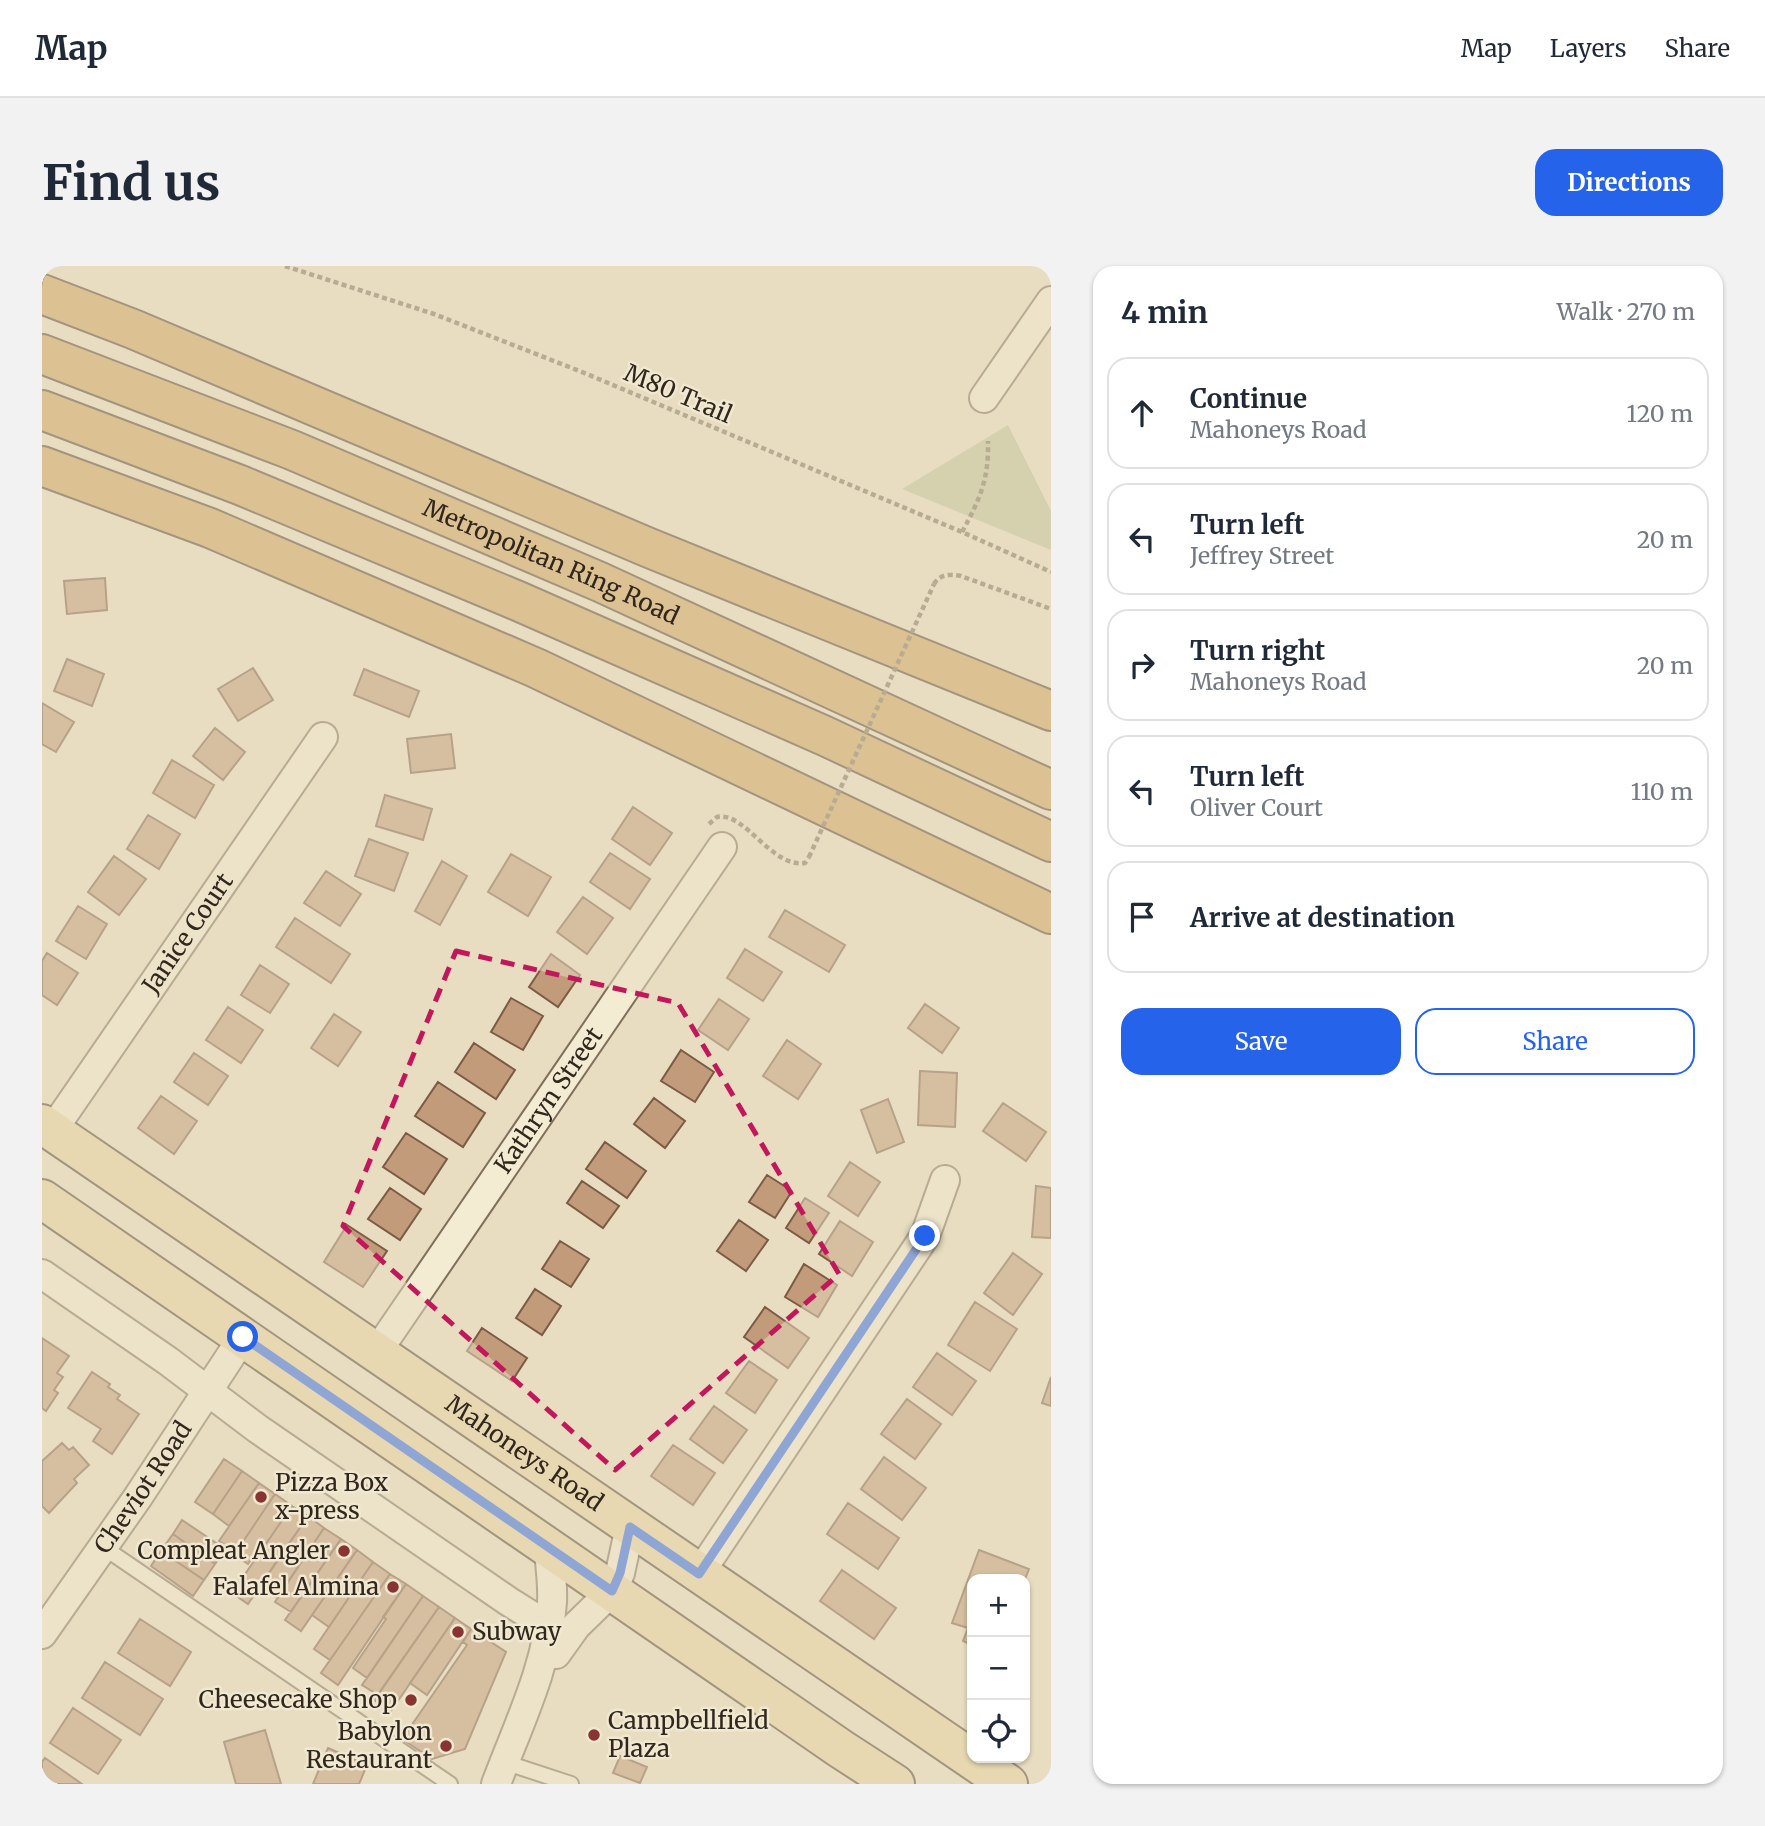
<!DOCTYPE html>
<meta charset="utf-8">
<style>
body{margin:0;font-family:Merriweather,serif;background:#f2f2f3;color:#1f2937}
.controls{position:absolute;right:21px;bottom:21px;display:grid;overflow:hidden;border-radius:14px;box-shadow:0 2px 5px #0004}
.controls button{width:63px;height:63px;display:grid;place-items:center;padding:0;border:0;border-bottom:2px solid #e0e1e3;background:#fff;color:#1f2937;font:35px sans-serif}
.stop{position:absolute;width:21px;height:21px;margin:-16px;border:5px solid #2563eb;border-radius:50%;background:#fff}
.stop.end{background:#2563eb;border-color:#fff;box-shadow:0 2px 7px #0008}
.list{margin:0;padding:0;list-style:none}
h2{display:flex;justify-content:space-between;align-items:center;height:91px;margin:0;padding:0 28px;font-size:30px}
h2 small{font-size:23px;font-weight:400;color:#747a83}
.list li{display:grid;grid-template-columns:46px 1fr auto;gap:21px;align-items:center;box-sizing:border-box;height:112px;margin:0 14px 14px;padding:0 14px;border:2px solid #e0e1e3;border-radius:21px}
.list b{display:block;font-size:26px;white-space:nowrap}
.list p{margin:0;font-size:23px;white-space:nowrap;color:#747a83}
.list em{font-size:23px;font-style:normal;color:#747a83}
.actions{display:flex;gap:14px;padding:21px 28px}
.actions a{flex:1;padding:16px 0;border:2px solid #2563eb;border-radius:21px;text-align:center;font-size:24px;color:#2563eb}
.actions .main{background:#2563eb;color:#fff}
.icon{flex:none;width:38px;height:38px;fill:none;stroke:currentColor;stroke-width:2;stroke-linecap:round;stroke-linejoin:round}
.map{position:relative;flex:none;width:1009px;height:1518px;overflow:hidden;border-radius:21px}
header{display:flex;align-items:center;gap:42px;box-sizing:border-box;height:98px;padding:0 35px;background:#fff;border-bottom:2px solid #e0e1e3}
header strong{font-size:33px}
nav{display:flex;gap:38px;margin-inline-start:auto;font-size:24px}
.intro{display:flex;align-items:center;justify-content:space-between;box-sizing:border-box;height:168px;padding:0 42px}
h1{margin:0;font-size:49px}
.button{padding:18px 32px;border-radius:21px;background:#2563eb;color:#fff;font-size:24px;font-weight:700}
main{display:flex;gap:42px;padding:0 42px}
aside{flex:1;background:#fff;border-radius:21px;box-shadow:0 2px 5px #0004}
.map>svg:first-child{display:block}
.green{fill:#bec497}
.building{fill:#c29b7b;stroke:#7b5b44;stroke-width:2}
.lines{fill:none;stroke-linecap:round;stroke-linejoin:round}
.lane-casing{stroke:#7f6f5b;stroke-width:18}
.street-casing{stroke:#7f6f5b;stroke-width:32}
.primary-casing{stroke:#4d3e2f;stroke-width:42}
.highway-casing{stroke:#4d3e2f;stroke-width:42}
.path{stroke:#7f6f5b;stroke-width:4.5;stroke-dasharray:5 3.5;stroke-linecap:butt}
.lane{stroke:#f4ebd3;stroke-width:14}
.street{stroke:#f4ebd3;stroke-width:28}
.primary{stroke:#e7d29d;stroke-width:38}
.highway{stroke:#ce9f5b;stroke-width:38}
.path-bridge{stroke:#7f6f5b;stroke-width:4.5;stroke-dasharray:5 3.5;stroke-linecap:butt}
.route{stroke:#2563eb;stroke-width:9}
.marked{fill:none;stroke:#c2185b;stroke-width:5;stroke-dasharray:14 9;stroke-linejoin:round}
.poi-dot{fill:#873432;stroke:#f0e8d0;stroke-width:2.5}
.labels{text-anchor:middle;stroke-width:5;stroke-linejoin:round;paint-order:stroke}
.street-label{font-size:24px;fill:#31271d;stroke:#f0e8d0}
.poi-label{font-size:24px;fill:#31271d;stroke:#f0e8d0;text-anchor:end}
</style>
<header>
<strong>Map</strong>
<nav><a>Map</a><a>Layers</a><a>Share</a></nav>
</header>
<div class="intro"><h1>Find us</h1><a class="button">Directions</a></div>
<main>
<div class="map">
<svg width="1009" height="1518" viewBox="0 0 1009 1518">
<rect width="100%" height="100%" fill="#e8ddc1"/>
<path class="green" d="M 966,159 L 1009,245 L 1009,284 L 860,223 Z"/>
<path class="building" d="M 63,312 L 65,344 L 25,348 L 22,315 Z
M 25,393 L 62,408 L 50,440 L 12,425 Z
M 211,402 L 231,434 L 196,455 L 176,423 Z
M 322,403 L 377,425 L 367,451 L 312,429 Z
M 0,437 L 32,456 L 14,486 L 0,478 Z
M 173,462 L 203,486 L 181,514 L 151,490 Z
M 409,468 L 413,502 L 369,507 L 365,473 Z
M 130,494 L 172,519 L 153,552 L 111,527 Z
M 343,529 L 390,543 L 381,574 L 334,560 Z
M 591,541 L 630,567 L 608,599 L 570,573 Z
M 106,549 L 138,568 L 117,603 L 85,583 Z
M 327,573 L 366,587 L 352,625 L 313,610 Z
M 568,587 L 608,613 L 588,643 L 548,616 Z
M 469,588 L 509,611 L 486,650 L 446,626 Z
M 72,590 L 104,613 L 77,649 L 46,626 Z
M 400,595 L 425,610 L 398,659 L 373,645 Z
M 284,605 L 319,628 L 298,660 L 262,637 Z
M 541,631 L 571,652 L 545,688 L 515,666 Z
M 36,640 L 65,658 L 44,693 L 14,675 Z
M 743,644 L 803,679 L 787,706 L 727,671 Z
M 253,652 L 308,688 L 289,717 L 234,681 Z
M 703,683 L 740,706 L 721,735 L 685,712 Z
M 5,687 L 36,707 L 15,739 L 0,729 L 0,695 Z
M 509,688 L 538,709 L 516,741 L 487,721 Z
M 218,699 L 247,718 L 228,747 L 199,729 Z
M 469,732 L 501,750 L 481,784 L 449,766 Z
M 677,733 L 707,753 L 686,784 L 656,764 Z
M 883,738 L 917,762 L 900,787 L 866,762 Z
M 186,741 L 221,764 L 199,797 L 164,774 Z
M 292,748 L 319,766 L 296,800 L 269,782 Z
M 745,774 L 779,798 L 756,833 L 721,810 Z
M 432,777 L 473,804 L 454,833 L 413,806 Z
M 639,784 L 672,806 L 653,836 L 619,815 Z
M 152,787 L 186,810 L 166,839 L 132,816 Z
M 878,805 L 915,807 L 913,861 L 876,859 Z
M 396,816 L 443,847 L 421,881 L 373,850 Z
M 119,830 L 155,855 L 132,888 L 96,862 Z
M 612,832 L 643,855 L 623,882 L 592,858 Z
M 846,833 L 862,876 L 835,887 L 819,844 Z
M 961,837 L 1004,866 L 984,895 L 941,865 Z
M 364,867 L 405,893 L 382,928 L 341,901 Z
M 563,876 L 604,905 L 585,932 L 544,903 Z
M 808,896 L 838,916 L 816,950 L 786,930 Z
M 725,909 L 750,925 L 733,952 L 707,936 Z
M 540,915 L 577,940 L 561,962 L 525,937 Z
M 994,920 L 1009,922 L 1009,972 L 990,971 Z
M 348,922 L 379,943 L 358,974 L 326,953 Z
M 763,932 L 787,947 L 767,977 L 744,962 Z
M 697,954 L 726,974 L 704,1005 L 675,985 Z
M 798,955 L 831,976 L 810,1010 L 777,988 Z
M 305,959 L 345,985 L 321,1021 L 282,996 Z
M 518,975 L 547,993 L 529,1021 L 500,1003 Z
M 971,987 L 1000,1008 L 971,1049 L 942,1027 Z
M 762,998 L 795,1019 L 776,1051 L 743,1031 Z
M 493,1023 L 519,1040 L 500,1069 L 474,1052 Z
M 933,1036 L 975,1063 L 948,1105 L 906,1079 Z
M 723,1041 L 767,1072 L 746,1102 L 702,1071 Z
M 440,1062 L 485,1092 L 470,1115 L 425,1085 Z
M 0,1072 L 27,1090 L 15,1107 L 21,1111 L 12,1124 L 16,1127 L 4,1145 L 0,1142 Z
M 895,1087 L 934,1115 L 910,1149 L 871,1121 Z
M 707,1095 L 735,1114 L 713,1147 L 684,1127 Z
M 50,1106 L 68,1118 L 66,1121 L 78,1129 L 75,1133 L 97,1148 L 70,1188 L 51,1175 L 59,1163 L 26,1142 Z
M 1009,1111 L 1009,1140 L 1000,1137 Z
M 865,1133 L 899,1158 L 873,1193 L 839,1168 Z
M 672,1140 L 705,1164 L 681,1197 L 648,1173 Z
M 20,1177 L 27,1184 L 31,1181 L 47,1199 L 32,1213 L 35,1217 L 7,1247 L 0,1240 L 0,1195 Z
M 631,1179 L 673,1207 L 651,1239 L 609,1210 Z
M 842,1191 L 884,1222 L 860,1254 L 819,1223 Z
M 182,1193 L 200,1205 L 171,1248 L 153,1236 Z
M 200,1205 L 217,1217 L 187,1260 L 171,1248 Z
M 217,1217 L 233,1228 L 192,1289 L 182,1282 L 184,1280 L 177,1275 Z
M 233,1228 L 250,1240 L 221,1282 L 218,1280 L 206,1298 L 192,1289 Z
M 806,1237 L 857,1272 L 836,1303 L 785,1268 Z
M 250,1240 L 266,1250 L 206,1338 L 190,1327 Z
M 266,1250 L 282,1262 L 235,1332 L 217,1321 Z
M 140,1254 L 183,1283 L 173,1298 L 131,1268 Z
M 282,1262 L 299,1273 L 249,1346 L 233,1336 Z
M 131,1268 L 173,1298 L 162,1314 L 119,1285 Z
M 299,1273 L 315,1284 L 259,1365 L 243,1354 Z
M 315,1284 L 331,1296 L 287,1361 L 270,1349 Z
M 937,1284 L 987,1303 L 983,1313 L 930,1313 L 930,1379 L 921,1375 L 926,1362 L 910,1357 Z
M 119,1285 L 162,1314 L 151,1330 L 109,1300 Z
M 331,1296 L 348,1308 L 288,1394 L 272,1383 Z
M 800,1304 L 854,1342 L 832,1373 L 778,1335 Z
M 348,1308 L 364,1318 L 296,1419 L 279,1407 Z
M 364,1318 L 381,1330 L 325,1412 L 311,1402 L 344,1353 L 341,1351 Z
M 381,1330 L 397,1341 L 336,1429 L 320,1419 Z
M 397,1341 L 413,1352 L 349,1445 L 332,1434 Z
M 413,1352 L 429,1363 L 385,1429 L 368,1417 Z
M 98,1353 L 149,1386 L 128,1420 L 76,1387 Z
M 429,1363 L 464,1386 L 423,1483 L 390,1493 L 360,1473 L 425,1379 L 421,1376 Z
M 63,1396 L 121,1433 L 98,1469 L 40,1432 Z
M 31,1442 L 79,1474 L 56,1508 L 8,1477 Z
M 223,1464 L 239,1518 L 194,1518 L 182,1476 Z
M 286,1482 L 325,1499 L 317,1518 L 271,1518 Z
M 578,1490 L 605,1501 L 598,1517 L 571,1507 Z
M 3,1492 L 40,1518 L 0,1518 L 0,1496 Z"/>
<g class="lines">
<defs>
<path id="lane" d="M 61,1281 L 408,1518
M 462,1496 L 529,1518"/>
<g id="street">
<path d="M 942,132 L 1009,35"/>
<path id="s1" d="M 10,865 L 281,471"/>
<path d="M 0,1008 L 126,1095 L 216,1163 L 466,1335 L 525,1372"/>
<path id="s2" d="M 334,1087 L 680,581"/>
<path d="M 657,1308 L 883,970 L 903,914"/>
<path id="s3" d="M 0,1368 L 96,1231 L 201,1071"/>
<path d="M 514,1388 L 534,1360 L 570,1325 L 578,1307 L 588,1261"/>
<path d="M 454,1518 C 476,1459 506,1400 510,1336 C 511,1318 508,1300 507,1282"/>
</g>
<g id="primary">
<path id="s4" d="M 0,858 L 966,1518"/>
<path d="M 0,933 L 799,1483 L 853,1518"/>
</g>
<g id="highway">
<path d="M 0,28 L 91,63 L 605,281 L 1009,445"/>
<path id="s5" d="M 0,88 L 250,184 L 558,316 L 1009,524"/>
<path d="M 0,144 L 198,219 L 476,335 L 783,470 L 1009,576"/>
<path d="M 0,200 L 168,262 L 494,402 L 1009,648"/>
</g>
</defs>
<use href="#lane" class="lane-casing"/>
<use href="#street" class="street-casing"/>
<use href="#primary" class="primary-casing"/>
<use href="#highway" class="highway-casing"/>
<path class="path" d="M 243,0 L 392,48 L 540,106 L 920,266 L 1009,306
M 920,266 C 938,233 947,213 946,175
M 892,318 C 898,308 907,308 919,310 L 1009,343
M 667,558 L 675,551 C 703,545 729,602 763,597 L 767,591"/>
<use href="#lane" class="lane"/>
<use href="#street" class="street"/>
<use href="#primary" class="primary"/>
<use href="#highway" class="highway"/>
<path class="path-bridge" d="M 767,591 L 892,318"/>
</g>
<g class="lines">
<path class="route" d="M 201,1071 L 570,1325 L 578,1307 L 588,1261 L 657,1308 L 883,970"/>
</g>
<path d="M0 0H1009V1518H0ZM 414,685 L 636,737 L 797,1008 L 573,1204 L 301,960 Z" fill="#e8ddc1" fill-opacity=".55" fill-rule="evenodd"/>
<path class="marked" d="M 414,685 L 636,737 L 797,1008 L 573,1204 L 301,960 Z"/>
<g class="poi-dot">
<circle cx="219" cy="1231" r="7"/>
<circle cx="302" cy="1285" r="7"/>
<circle cx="351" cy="1321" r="7"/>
<circle cx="416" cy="1366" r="7"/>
<circle cx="369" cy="1434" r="7"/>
<circle cx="552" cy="1469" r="7"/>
<circle cx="404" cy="1480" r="7"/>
</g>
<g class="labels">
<g class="street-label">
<text transform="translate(636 128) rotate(23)" y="8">M80 Trail</text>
<text dy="8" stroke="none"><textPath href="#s5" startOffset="550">Metropolitan Ring Road</textPath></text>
<text dy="8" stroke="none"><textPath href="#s1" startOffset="240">Janice Court</textPath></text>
<text dy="8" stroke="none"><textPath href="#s2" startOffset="306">Kathryn Street</textPath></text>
<text dy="8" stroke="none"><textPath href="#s4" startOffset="584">Mahoneys Road</textPath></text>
<text dy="8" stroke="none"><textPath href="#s3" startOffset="178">Cheviot Road</textPath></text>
</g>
<g class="poi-label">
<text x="233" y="1225" text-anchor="start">Pizza Box<tspan x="233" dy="28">x-press</tspan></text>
<text x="288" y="1293">Compleat Angler</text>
<text x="337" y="1329">Falafel Almina</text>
<text x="430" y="1374" text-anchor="start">Subway</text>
<text x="355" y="1442">Cheesecake Shop</text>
<text x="566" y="1463" text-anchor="start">Campbellfield<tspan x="566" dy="28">Plaza</tspan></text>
<text x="390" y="1474">Babylon<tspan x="390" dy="28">Restaurant</tspan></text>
</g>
</g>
</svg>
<div class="controls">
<button>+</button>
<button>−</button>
<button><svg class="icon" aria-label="locate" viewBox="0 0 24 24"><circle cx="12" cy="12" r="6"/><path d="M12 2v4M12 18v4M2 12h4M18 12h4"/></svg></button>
</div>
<div class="stop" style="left:201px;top:1071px"></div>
<div class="stop end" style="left:883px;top:970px"></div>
</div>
<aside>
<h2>4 min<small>Walk · 270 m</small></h2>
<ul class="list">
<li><svg class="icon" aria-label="ahead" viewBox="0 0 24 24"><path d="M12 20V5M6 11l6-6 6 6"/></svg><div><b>Continue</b><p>Mahoneys Road</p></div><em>120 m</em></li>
<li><svg class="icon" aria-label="left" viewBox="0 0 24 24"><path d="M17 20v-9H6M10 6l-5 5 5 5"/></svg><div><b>Turn left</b><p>Jeffrey Street</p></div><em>20 m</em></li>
<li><svg class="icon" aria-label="right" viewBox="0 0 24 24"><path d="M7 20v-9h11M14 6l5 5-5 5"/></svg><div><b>Turn right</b><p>Mahoneys Road</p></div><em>20 m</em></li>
<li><svg class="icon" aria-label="left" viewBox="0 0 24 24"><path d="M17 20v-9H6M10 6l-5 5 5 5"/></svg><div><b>Turn left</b><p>Oliver Court</p></div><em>110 m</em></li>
<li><svg class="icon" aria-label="arrive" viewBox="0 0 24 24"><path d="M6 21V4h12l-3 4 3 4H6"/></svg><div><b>Arrive at destination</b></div></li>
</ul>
<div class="actions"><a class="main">Save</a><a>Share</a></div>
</aside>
</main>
